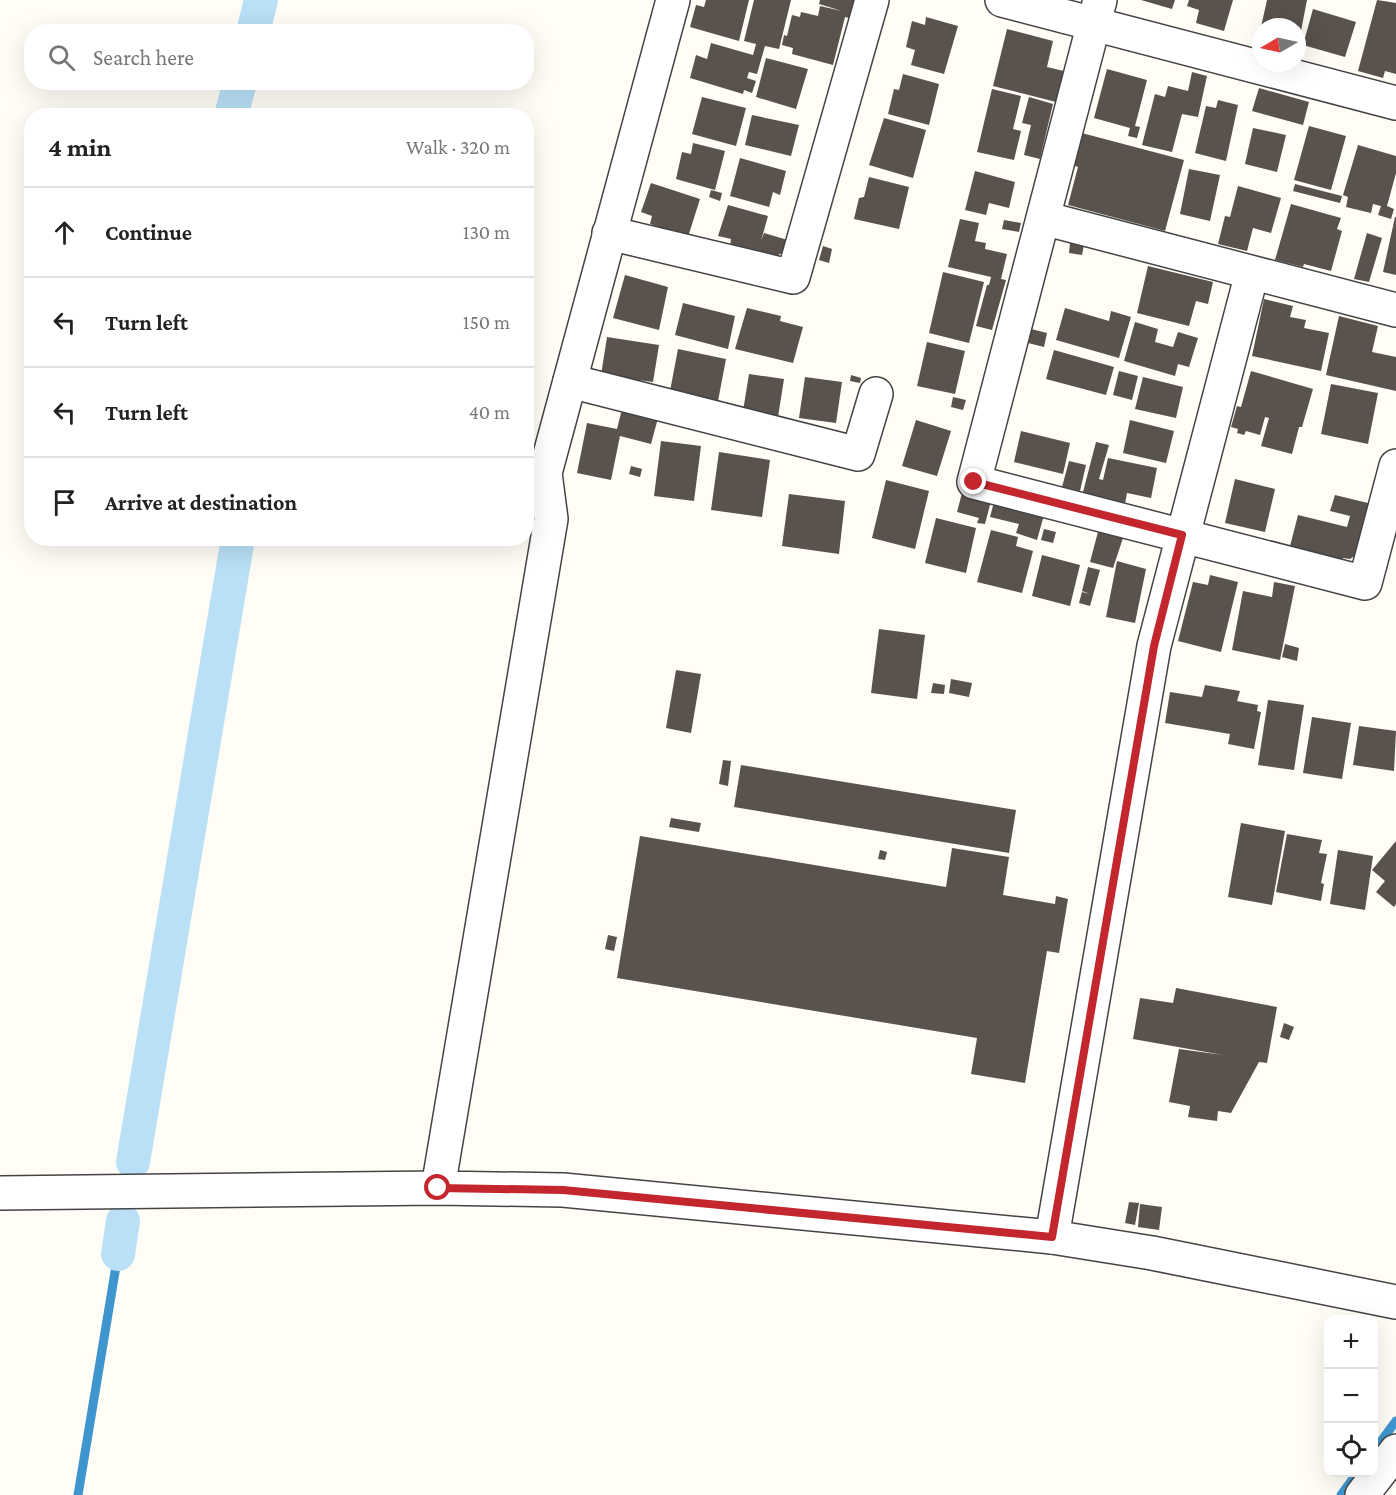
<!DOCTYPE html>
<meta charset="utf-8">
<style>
body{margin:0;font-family:"Crimson Pro",serif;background:#f6f6f6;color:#222}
.controls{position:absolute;right:18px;bottom:18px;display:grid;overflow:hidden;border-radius:12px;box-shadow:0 6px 24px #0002}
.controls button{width:54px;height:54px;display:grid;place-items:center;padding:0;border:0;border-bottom:2px solid #e0e0e0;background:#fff;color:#222;font:30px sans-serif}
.compass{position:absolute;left:1252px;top:18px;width:54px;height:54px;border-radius:50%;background:#fff;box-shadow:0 6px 24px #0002;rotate:261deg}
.stop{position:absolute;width:18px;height:18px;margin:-14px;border:4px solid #c4262e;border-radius:50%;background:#fff}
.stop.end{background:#c4262e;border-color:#fff;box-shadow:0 2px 6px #0008}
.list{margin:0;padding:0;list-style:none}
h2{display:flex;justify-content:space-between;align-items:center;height:78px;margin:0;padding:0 24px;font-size:26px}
h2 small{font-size:20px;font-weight:400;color:#767676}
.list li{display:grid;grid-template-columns:39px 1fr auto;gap:18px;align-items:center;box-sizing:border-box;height:90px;padding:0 24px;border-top:2px solid #e0e0e0}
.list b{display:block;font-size:22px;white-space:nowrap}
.list em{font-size:20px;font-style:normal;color:#767676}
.icon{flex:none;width:33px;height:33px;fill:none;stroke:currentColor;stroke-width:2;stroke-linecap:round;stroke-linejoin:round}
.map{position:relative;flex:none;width:1396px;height:1495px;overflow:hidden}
.search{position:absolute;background:#fff;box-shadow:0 6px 24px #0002;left:24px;top:24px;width:510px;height:66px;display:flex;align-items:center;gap:15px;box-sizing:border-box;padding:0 21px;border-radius:24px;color:#767676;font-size:22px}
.panel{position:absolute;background:#fff;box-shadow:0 6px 24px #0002;left:24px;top:108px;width:510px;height:438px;border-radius:24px}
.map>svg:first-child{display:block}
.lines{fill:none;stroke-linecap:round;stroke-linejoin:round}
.stream{stroke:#3f96cf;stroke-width:9}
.canal{stroke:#b9e0f7;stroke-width:34}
.building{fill:#5a524d}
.minor-casing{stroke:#444;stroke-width:36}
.tertiary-casing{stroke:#444;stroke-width:36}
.minor{stroke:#fff;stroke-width:33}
.tertiary{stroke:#fff;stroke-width:33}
.route{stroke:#c4262e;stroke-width:8}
</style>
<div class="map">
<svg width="1396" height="1495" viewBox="0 0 1396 1495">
<rect width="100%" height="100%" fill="#fffdf5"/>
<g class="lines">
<path class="stream" d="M 1374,1451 L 1396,1421
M 78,1495 L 118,1254
M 1341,1495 L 1358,1472"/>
<path class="canal" d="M 253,32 L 261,0
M 231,116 L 240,82
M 133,1162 L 238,538
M 118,1254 L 123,1221"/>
</g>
<path class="building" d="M 706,0 L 749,0 L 739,41 L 690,27 L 696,5 L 704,7 Z
M 754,0 L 791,0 L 779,49 L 765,46 L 757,74 L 749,72 L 747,78 L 756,81 L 752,93 L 744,90 L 743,94 L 690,78 L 696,55 L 707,59 L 711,43 L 753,55 L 756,44 L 744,41 Z
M 820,0 L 856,0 L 853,19 L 845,17 L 833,65 L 792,54 L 793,48 L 782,45 L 784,35 L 787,36 L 792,15 L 800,17 L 801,12 L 818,16 L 820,6 L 842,11 L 819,4 Z
M 1141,0 L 1175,0 L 1172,9 Z
M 1189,0 L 1233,0 L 1224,31 L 1196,23 L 1199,10 L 1187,6 Z
M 1267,0 L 1307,0 L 1301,31 L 1297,30 L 1297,27 L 1261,27 Z
M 1377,0 L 1396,3 L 1396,74 L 1385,71 L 1383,78 L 1358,71 Z
M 1313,9 L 1356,22 L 1345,57 L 1303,45 Z
M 926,17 L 958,26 L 944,74 L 911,65 L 915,50 L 906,47 L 912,21 L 925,25 Z
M 1007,29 L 1053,41 L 1047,67 L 1068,72 L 1060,103 L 993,86 Z
M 766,58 L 808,69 L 796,109 L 756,97 Z
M 1107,69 L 1147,80 L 1135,126 L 1140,127 L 1137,138 L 1128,136 L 1130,128 L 1094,118 Z
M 1192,72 L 1207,76 L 1198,117 L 1182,114 L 1172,152 L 1142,145 L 1155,94 L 1165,97 L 1168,86 L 1188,91 Z
M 903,74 L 939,84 L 929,125 L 888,114 L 894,89 L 899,90 Z
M 1259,88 L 1309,102 L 1303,125 L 1252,111 Z
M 992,89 L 1021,96 L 1013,129 L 1021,131 L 1014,160 L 977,152 Z
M 702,97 L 746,108 L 736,146 L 692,134 Z
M 1029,97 L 1053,104 L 1040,159 L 1024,155 L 1031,125 L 1022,123 Z
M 1218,100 L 1238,105 L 1226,161 L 1195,153 L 1206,106 L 1216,108 Z
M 752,115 L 799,125 L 791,156 L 745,145 Z
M 884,118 L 926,130 L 913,178 L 869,165 Z
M 1309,126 L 1346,136 L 1331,190 L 1294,180 Z
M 1253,128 L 1286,135 L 1277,172 L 1245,164 Z
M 1078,132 L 1184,160 L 1165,231 L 1068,205 L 1078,167 L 1070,164 Z
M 693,143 L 725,151 L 715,190 L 676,179 L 682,152 L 691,154 Z
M 1358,145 L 1396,156 L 1396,173 L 1387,206 L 1394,209 L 1391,219 L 1378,215 L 1381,206 L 1373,204 L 1371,213 L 1346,207 L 1348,197 L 1343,195 Z
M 740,158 L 786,171 L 780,195 L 773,192 L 769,207 L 730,196 Z
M 1189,169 L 1220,175 L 1210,221 L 1180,214 Z
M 975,171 L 1015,182 L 1009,208 L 989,203 L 986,215 L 965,210 Z
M 869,177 L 909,187 L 899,229 L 854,219 L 859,198 L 864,197 Z
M 651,183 L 700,199 L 688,237 L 650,224 L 652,216 L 641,212 Z
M 1295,184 L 1342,196 L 1340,203 L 1293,191 Z
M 1238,186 L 1281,198 L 1271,233 L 1253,228 L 1247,251 L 1218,244 L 1225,216 L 1230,217 Z
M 711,190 L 722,193 L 720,201 L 709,197 Z
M 1291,204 L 1341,218 L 1337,229 L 1342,231 L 1331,271 L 1304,264 L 1303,267 L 1275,260 Z
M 728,205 L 768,216 L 761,241 L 764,233 L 791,241 L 788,249 L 775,257 L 730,248 L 731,239 L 718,236 Z
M 1395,217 L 1396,217 L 1396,275 L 1383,272 Z
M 960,219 L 979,223 L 975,241 L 986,243 L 985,249 L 1007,254 L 1001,279 L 1006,280 L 992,330 L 976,326 L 987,285 L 989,285 L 991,277 L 948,267 Z
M 1004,220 L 1021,223 L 1019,232 L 1002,229 Z
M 1367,233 L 1382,238 L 1369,282 L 1354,279 Z
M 1077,239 L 1084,245 L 1082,255 L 1069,253 L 1070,243 L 1076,244 Z
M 823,246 L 832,249 L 829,263 L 819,260 Z
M 1148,266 L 1213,282 L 1208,304 L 1196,301 L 1189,326 L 1137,313 Z
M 943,272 L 984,282 L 969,343 L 929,333 Z
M 625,275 L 668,287 L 659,330 L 613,318 Z
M 1264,299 L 1293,306 L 1290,317 L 1306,320 L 1304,328 L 1329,333 L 1321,371 L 1252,356 Z
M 683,303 L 735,316 L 728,349 L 675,335 Z
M 747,308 L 781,316 L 780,321 L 803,327 L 793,363 L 735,349 Z
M 1065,308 L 1109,321 L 1111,311 L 1131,317 L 1119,358 L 1056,340 Z
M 1339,316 L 1378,326 L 1372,352 L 1396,357 L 1396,391 L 1326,375 Z
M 1135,322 L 1158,329 L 1155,342 L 1173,347 L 1178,332 L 1198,338 L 1189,367 L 1178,364 L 1175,376 L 1124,361 Z
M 1027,328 L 1047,333 L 1044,347 L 1024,342 Z
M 607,337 L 659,345 L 653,382 L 601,375 Z
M 927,342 L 965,351 L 955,394 L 917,386 Z
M 678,349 L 726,359 L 718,401 L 670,391 Z
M 1054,350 L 1114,367 L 1106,395 L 1046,379 Z
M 1119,371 L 1138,376 L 1132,400 L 1113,395 Z
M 1251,371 L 1313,389 L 1302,427 L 1299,427 L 1292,454 L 1261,446 L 1269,418 L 1265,417 L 1260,435 L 1246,431 L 1244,435 L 1237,433 L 1238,429 L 1231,427 L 1237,406 L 1241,407 Z
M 749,374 L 784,379 L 778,417 L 743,411 Z
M 851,375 L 861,378 L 860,383 L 850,381 Z
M 805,377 L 842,382 L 836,423 L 799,418 Z
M 1143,377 L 1183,387 L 1176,418 L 1135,409 Z
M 1331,384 L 1378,393 L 1368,444 L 1321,434 Z
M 953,397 L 966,400 L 963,410 L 951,407 Z
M 622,409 L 658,418 L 651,444 L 620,436 L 611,480 L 577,473 L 587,423 L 617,429 Z
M 916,420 L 951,431 L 937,476 L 902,466 Z
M 1130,420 L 1174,431 L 1166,463 L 1123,453 Z
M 1021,431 L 1070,443 L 1063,474 L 1014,462 Z
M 661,441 L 701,446 L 694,501 L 654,496 Z
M 1096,442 L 1109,445 L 1099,479 L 1103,480 L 1108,458 L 1157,468 L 1151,498 L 1127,493 L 1125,504 L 1083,492 Z
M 719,452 L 770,460 L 762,517 L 711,510 Z
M 1069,461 L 1086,465 L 1080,491 L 1062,487 Z
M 631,466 L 642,469 L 640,477 L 629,474 Z
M 1235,479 L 1275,489 L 1265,532 L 1225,523 Z
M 886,480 L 929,491 L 915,549 L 872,538 Z
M 962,493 L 991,501 L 985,524 L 977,523 L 979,518 L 957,512 Z
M 789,494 L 845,501 L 839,554 L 782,546 Z
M 1335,495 L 1372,504 L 1358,554 L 1350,559 L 1343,558 L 1340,567 L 1288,554 L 1298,515 L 1347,527 L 1350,516 L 1330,511 Z
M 994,502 L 1044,515 L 1037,540 L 1016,533 L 1019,524 L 990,517 Z
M 936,518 L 976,528 L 966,573 L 925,563 Z
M 1099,528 L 1124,535 L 1113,568 L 1090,562 Z
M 1044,529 L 1056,532 L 1053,543 L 1041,540 Z
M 991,530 L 1018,537 L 1016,546 L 1033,551 L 1022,593 L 977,582 Z
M 1042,555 L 1080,565 L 1070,606 L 1032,596 Z
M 1117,561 L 1146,569 L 1135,623 L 1106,617 Z
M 1088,567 L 1100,570 L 1090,606 L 1079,603 L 1082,592 L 1090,594 L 1082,591 Z
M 1210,575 L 1238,582 L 1221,652 L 1178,641 L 1193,582 L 1208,585 Z
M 1274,582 L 1295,586 L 1280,660 L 1232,650 L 1243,591 L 1272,597 Z
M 879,629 L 925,635 L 917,699 L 871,693 Z
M 1285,644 L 1299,648 L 1297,661 L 1282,657 Z
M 676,670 L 701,674 L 691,733 L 666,728 Z
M 951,679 L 972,683 L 969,697 L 949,693 Z
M 933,683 L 945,685 L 944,694 L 931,693 Z
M 1205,685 L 1240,691 L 1237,701 L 1258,705 L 1257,711 L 1261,712 L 1254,749 L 1228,744 L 1230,734 L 1165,723 L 1170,692 L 1202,697 Z
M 1268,700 L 1304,705 L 1294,770 L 1258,765 Z
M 1312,717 L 1351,723 L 1342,779 L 1303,773 Z
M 1359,726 L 1396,731 L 1394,771 L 1353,765 Z
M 723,760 L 731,761 L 728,786 L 719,784 Z
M 741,765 L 1016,810 L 1009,853 L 734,807 Z
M 671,818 L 701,823 L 699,832 L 669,827 Z
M 1241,823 L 1285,831 L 1272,905 L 1228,897 Z
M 1287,834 L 1322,840 L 1319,853 L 1327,854 L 1321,883 L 1324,884 L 1321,901 L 1276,892 Z
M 640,836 L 946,887 L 952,848 L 1009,857 L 1003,895 L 1055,904 L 1056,896 L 1068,899 L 1059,953 L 1047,951 L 1025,1083 L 971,1074 L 977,1038 L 617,978 Z
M 1396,841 L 1396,904 L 1394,907 L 1376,892 L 1385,881 L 1372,870 Z
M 880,850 L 887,852 L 885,860 L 878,859 Z
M 1338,850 L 1373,856 L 1365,910 L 1330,904 Z
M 608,935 L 617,937 L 614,951 L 605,949 Z
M 1176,988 L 1277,1007 L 1267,1063 L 1259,1062 L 1231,1113 L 1218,1111 L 1217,1121 L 1188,1117 L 1190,1106 L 1169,1102 L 1179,1049 L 1223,1055 L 1133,1039 L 1140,998 L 1173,1003 Z
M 1284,1023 L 1294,1027 L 1289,1040 L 1280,1037 Z
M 1129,1202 L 1139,1203 L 1135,1225 L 1125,1223 Z
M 1140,1204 L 1162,1207 L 1159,1230 L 1138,1227 Z"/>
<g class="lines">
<defs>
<path id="minor" d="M 1002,0 L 1396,103
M 1100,0 L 974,482 L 1365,583 L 1396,466
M 1043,218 L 1396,310
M 609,233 L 793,277 L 872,0
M 570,381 L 858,454 L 876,394
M 1052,1237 L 1154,646 L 1252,273
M 1362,1495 L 1396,1451"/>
<path id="tertiary" d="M 438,1188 L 551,519 L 545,473 L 673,0
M 0,1193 L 438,1188 L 563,1190 L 1052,1237 L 1152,1253 L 1396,1302"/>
</defs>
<use href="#minor" class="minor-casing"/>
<use href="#tertiary" class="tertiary-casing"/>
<use href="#minor" class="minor"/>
<use href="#tertiary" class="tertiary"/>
</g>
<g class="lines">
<path class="route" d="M 438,1188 L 563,1190 L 1052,1237 L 1154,646 L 1182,535 L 974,482"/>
</g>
</svg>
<div class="controls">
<button>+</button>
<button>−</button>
<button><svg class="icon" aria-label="locate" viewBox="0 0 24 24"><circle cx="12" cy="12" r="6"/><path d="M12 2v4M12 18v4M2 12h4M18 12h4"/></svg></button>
</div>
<svg class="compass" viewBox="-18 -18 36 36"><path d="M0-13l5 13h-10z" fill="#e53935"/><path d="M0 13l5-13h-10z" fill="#767676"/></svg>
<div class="stop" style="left:438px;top:1188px"></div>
<div class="stop end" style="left:974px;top:482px"></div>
<div class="search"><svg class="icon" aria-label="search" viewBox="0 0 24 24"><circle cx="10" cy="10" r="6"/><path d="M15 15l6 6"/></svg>Search here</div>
<section class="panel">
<h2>4 min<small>Walk · 320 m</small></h2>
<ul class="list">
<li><svg class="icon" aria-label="ahead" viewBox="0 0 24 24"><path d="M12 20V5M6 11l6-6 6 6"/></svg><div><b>Continue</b></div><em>130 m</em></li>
<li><svg class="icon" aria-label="left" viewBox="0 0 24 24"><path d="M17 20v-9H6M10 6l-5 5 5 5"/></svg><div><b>Turn left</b></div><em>150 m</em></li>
<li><svg class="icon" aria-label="left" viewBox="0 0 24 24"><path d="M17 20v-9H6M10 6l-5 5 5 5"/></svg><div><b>Turn left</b></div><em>40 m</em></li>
<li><svg class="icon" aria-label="arrive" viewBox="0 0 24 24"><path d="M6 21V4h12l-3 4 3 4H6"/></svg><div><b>Arrive at destination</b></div></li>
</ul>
</section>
</div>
